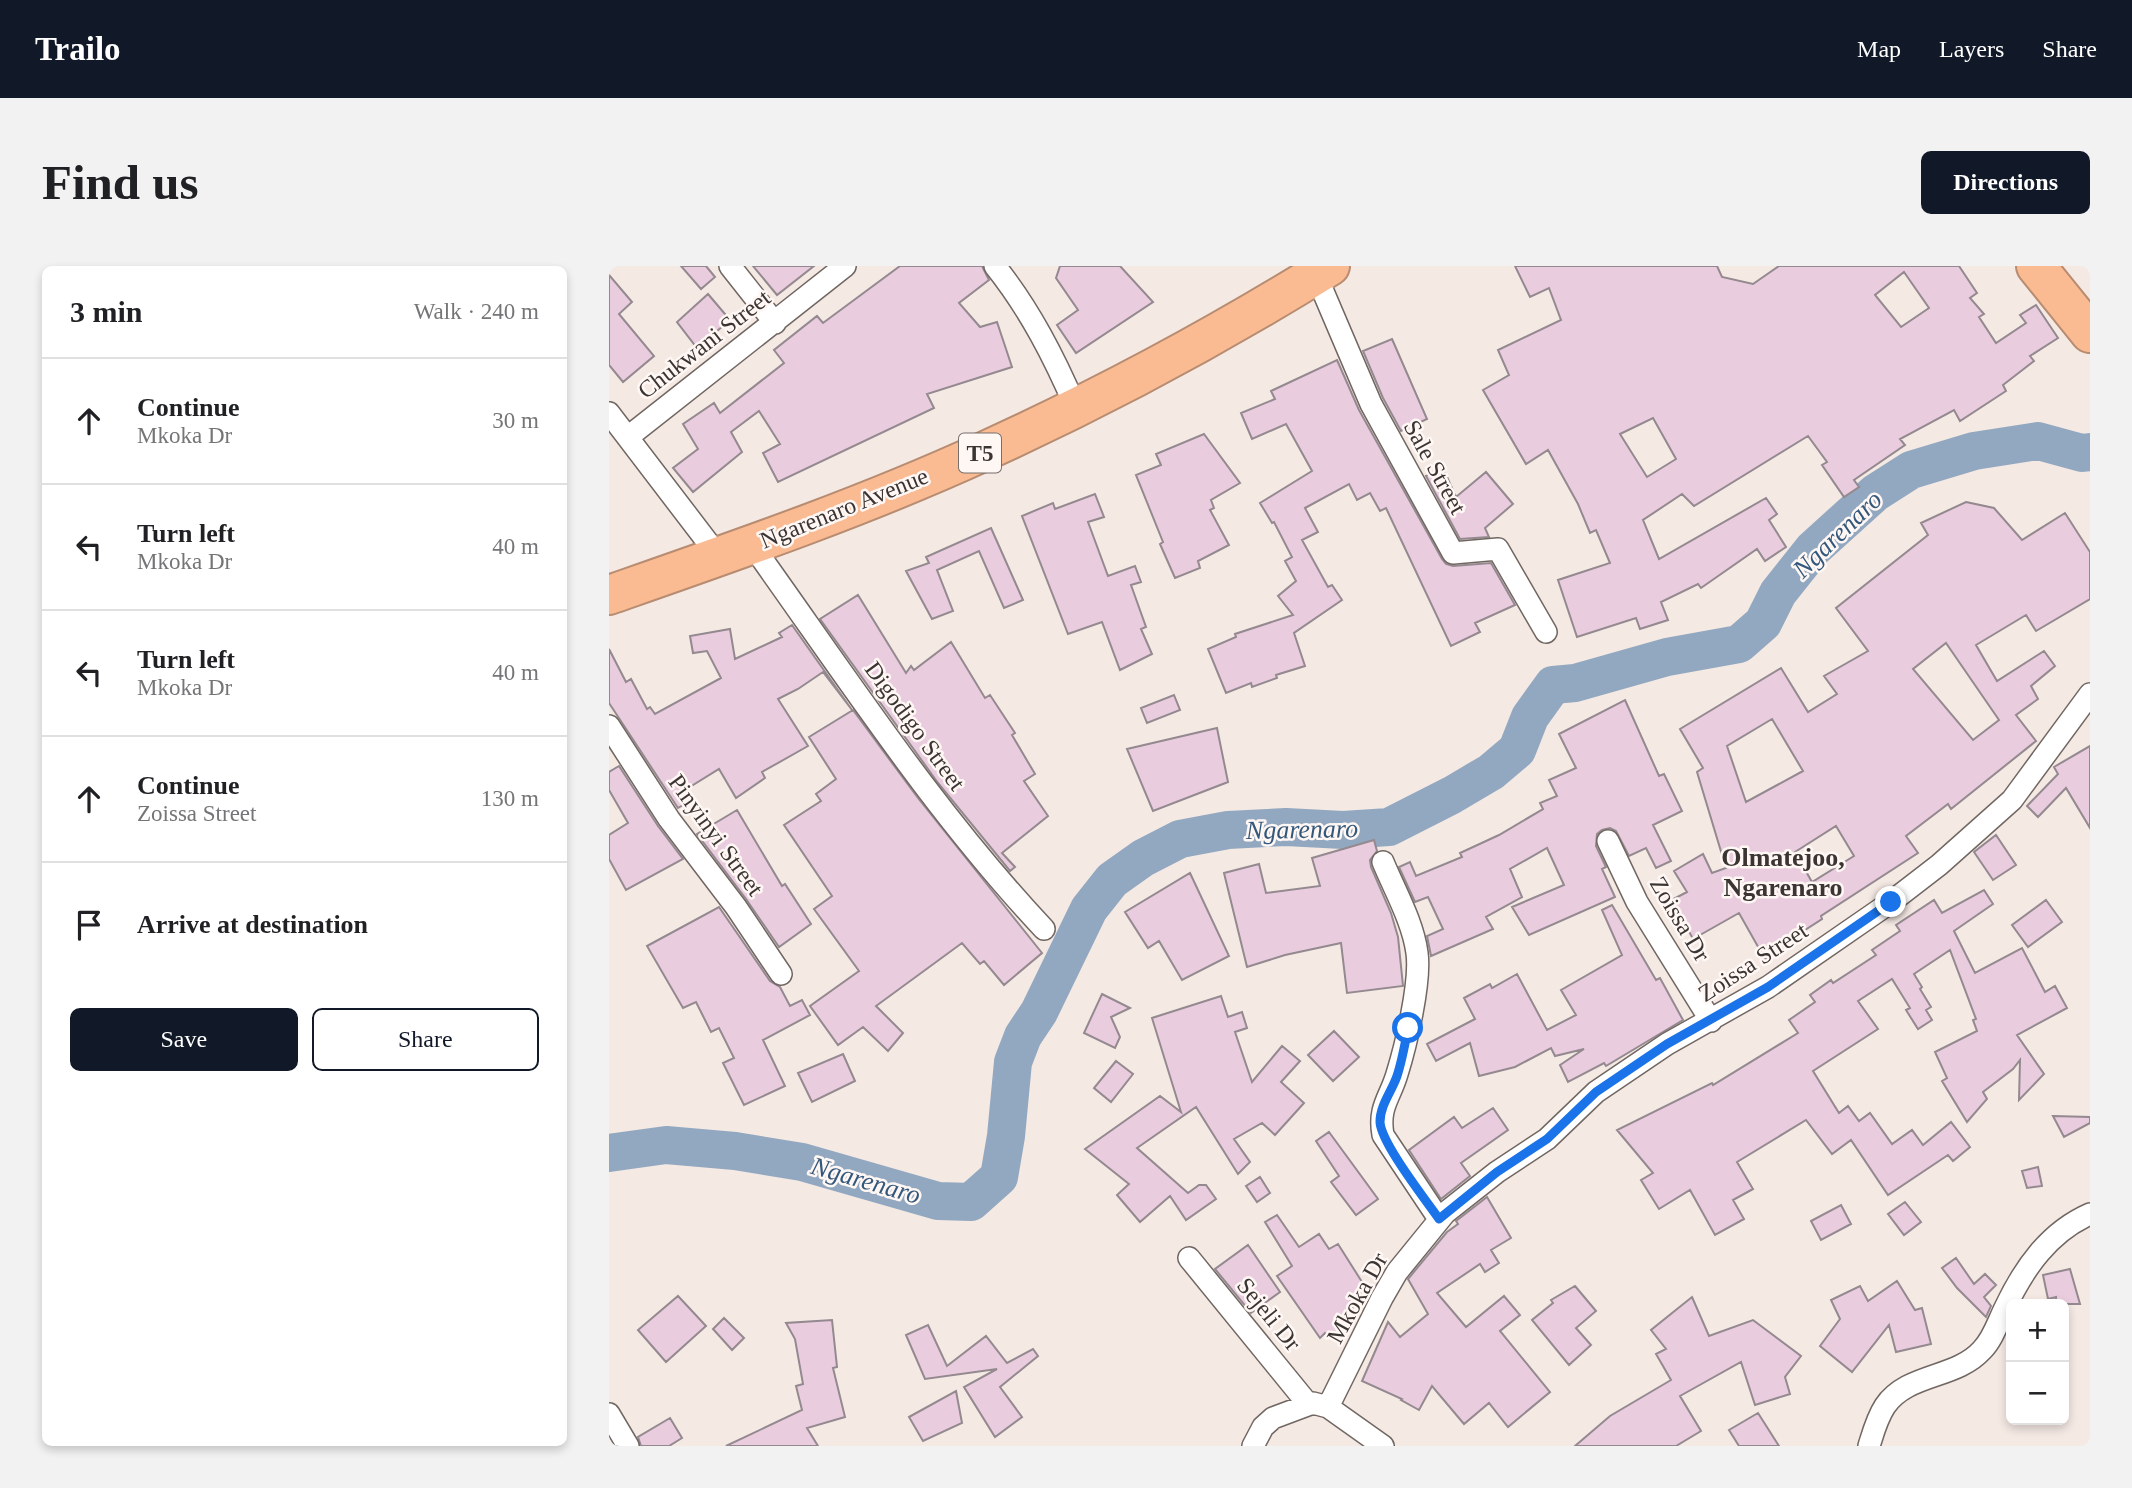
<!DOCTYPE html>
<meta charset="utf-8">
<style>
body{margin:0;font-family:Georgia,serif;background:#f2f2f2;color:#202124}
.controls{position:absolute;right:21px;bottom:21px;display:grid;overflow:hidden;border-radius:10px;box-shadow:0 4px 10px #0003}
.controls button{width:63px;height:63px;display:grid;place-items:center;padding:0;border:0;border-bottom:2px solid #e0e0e0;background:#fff;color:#202124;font:35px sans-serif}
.stop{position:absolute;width:21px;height:21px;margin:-16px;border:5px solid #1a73e8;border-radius:50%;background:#fff}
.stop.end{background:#1a73e8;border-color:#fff;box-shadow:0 2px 7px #0008}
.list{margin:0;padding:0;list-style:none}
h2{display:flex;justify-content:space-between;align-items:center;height:91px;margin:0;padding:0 28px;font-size:30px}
h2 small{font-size:23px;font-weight:400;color:#757577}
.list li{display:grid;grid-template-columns:46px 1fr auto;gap:21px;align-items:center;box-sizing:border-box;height:126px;padding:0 28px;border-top:2px solid #e0e0e0}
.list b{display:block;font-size:26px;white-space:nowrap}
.list p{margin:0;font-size:23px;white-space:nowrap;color:#757577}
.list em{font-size:23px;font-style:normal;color:#757577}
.actions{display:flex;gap:14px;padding:21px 28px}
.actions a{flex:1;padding:16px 0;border:2px solid #111827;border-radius:10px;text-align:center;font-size:24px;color:#111827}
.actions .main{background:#111827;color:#fff}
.icon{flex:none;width:38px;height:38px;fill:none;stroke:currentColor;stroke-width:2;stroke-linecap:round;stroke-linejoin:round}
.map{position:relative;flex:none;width:1481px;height:1180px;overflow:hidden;border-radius:10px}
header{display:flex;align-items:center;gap:42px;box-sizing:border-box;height:98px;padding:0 35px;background:#111827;color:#fff}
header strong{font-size:33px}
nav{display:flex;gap:38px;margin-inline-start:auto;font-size:24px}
.intro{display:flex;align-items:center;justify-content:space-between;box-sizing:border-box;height:168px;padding:0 42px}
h1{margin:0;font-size:49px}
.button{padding:18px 32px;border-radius:10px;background:#111827;color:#fff;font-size:24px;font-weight:700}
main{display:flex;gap:42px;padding:0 42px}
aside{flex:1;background:#fff;border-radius:10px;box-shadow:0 4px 10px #0003}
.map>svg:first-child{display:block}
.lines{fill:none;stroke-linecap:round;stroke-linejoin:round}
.river{stroke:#92a8c0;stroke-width:38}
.building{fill:#eaccdf;stroke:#93898f;stroke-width:2;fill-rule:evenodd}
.street-casing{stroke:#716762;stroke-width:24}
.highway-casing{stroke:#b78c71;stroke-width:42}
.street{stroke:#fff;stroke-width:21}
.highway{stroke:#fabb93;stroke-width:38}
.route{stroke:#1a73e8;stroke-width:9}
.labels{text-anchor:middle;stroke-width:5;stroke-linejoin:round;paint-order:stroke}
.shield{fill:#fff7f4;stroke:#756f6d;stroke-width:2}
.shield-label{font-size:23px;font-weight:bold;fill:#3a3533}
.street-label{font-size:24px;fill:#3a3533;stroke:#fff7f4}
.water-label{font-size:26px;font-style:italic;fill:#34587c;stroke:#fff7f4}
.neighbourhood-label{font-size:26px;font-weight:bold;fill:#3a3533;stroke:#fff7f4}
</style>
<header>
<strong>Trailo</strong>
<nav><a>Map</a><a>Layers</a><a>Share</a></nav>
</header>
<div class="intro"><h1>Find us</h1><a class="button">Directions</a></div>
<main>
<aside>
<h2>3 min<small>Walk · 240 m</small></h2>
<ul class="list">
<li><svg class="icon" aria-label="ahead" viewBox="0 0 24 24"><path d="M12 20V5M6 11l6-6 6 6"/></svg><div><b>Continue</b><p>Mkoka Dr</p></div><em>30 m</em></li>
<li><svg class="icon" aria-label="left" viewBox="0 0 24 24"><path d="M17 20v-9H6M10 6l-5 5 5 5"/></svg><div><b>Turn left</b><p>Mkoka Dr</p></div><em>40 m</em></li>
<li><svg class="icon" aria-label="left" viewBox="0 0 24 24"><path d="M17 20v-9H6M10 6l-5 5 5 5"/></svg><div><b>Turn left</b><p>Mkoka Dr</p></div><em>40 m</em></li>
<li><svg class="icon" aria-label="ahead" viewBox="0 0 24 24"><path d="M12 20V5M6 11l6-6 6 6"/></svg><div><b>Continue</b><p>Zoissa Street</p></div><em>130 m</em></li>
<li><svg class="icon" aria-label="arrive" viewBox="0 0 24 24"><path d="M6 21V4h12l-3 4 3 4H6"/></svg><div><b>Arrive at destination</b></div></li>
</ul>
<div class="actions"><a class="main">Save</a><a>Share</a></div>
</aside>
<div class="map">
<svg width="1481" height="1180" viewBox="0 0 1481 1180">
<rect width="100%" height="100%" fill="#f5e9e4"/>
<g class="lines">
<path class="river" d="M 0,887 L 57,879 L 126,885 L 193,896 L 329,935 L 362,936 L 390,911 L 397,870 L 404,796 L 414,770 L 430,746 L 480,643 L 503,614 L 534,592 L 571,573 L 619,564 L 677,561 L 734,564 L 780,561 L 843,529 L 882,506 L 908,484 L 921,451 L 944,419 L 966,417 L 1058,391 L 1130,378 L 1154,357 L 1169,327 L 1204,283 L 1266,227 L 1302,204 L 1365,185 L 1429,175 L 1473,187 L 1481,186"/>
</g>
<path class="building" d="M 72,0 L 97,0 L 106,11 L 92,23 Z
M 144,0 L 205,0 L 168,29 Z
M 291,0 L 373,0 L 380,14 L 350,37 L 371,61 L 388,56 L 403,101 L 318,128 L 325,142 L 169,216 L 154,187 L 171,178 L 150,145 L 122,166 L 133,186 L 84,226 L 64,202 L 89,183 L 74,158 L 105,137 L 111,147 L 175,97 L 165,84 L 208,50 L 214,57 Z
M 451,0 L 511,0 L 544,36 L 467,87 L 448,59 L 469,44 L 447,12 Z
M 906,0 L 1108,0 L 1113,11 L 1144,18 L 1170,0 L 1350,0 L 1368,27 L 1361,32 L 1375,48 L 1370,51 L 1387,77 L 1417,57 L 1411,49 L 1427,39 L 1449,72 L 1421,90 L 1425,95 L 1394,119 L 1397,125 L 1351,155 L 1345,144 L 1291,173 L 1296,179 L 1245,214 L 1250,221 L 1235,231 L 1213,199 L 1218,196 L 1199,170 L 1085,240 L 1073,228 L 1034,254 L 1050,293 L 1157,232 L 1168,248 L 1160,254 L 1177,281 L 1156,295 L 1148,283 L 1092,322 L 1089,318 L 1052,336 L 1059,354 L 1031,363 L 1027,352 L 968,371 L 949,314 L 1001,297 L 987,264 L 981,267 L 969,238 L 939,184 L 917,198 L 874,124 L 900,109 L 889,84 L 952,54 L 940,22 L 921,31 ZM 1295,6 L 1320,42 L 1292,61 L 1266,29 ZM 1044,152 L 1067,193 L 1038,211 L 1011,168 Z
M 0,9 L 23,36 L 10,48 L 45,90 L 14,116 L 0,99 Z
M 99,28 L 121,54 L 88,82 L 68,56 Z
M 783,73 L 818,153 L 792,165 L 774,132 L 754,85 Z
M 728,94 L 750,144 L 833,293 L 837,298 L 844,300 L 882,297 L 906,339 L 866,357 L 871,366 L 842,380 L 777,242 L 771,245 L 761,227 L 748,234 L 740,218 L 696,242 L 709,266 L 693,274 L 719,321 L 723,319 L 733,334 L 685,367 L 696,400 L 667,409 L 668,412 L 643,421 L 642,417 L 617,427 L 599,383 L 627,371 L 626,368 L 684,349 L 669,330 L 687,315 L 676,295 L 683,291 L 665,256 L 663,257 L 651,237 L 703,205 L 677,158 L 643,173 L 632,147 L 666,133 L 662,125 Z
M 595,168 L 631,217 L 602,234 L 605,242 L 601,244 L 620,279 L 589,295 L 591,302 L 566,312 L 551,278 L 554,276 L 527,209 L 552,199 L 547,188 Z
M 834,202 L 847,231 L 877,206 L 904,238 L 876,262 L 880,271 L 851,273 L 817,210 Z
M 486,228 L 495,251 L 479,256 L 499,310 L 526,300 L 532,316 L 522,319 L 537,361 L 532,363 L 543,388 L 511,404 L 493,356 L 459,368 L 413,250 L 444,237 L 446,243 Z
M 1357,236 L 1385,242 L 1413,274 L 1456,247 L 1481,286 L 1481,333 L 1427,365 L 1417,349 L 1367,379 L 1388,415 L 1435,385 L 1446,400 L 1422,420 L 1429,433 L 1407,449 L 1427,475 L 1342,543 L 1339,538 L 1297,570 L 1309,587 L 1212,650 L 1213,653 L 1179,675 L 1181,678 L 1156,693 L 1130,647 L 1084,673 L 1071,649 L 1062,654 L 1053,639 L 1078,626 L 1065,605 L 1094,588 L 1103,607 L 1117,602 L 1088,506 L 1094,502 L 1071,463 L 1172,402 L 1199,446 L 1228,428 L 1215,410 L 1259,385 L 1227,342 L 1319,269 L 1312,257 ZM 1337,377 L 1390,454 L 1364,474 L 1304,403 ZM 1163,453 L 1194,505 L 1137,536 L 1118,480 ZM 1227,560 L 1245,590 L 1203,616 L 1186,586 Z
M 382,262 L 414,334 L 395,342 L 370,285 L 328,304 L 344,345 L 323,353 L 297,305 L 320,297 L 317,291 Z
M 249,329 L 297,407 L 302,400 L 305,404 L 342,376 L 376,432 L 381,429 L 406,467 L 403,469 L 426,508 L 415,515 L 439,550 L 393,587 L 406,601 L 401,605 L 329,517 L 211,353 Z
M 183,359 L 243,444 L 214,406 L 189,423 L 169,433 L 199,480 L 153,506 L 156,512 L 127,532 L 110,503 L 68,529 L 74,539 L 69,542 L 0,437 L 0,383 L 17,416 L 22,413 L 38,443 L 41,441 L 46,448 L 112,412 L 98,385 L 84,387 L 81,370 L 121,363 L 126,393 L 173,371 L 170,367 Z
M 565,429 L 571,444 L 538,457 L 532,442 Z
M 1016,434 L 1050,510 L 1055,508 L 1073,545 L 1044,559 L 1062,595 L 1047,602 L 1037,582 L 1020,590 L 1007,565 L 1001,562 L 993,564 L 988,568 L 987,580 L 997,601 L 993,603 L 1006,631 L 920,669 L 903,641 L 955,619 L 938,582 L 901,603 L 913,631 L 877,651 L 884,663 L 822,690 L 818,670 L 834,663 L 819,631 L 806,636 L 790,601 L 801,596 L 807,610 L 853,591 L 851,587 L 890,569 L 934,543 L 931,537 L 948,530 L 940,514 L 967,502 L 950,468 Z
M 244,444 L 309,532 L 433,687 L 395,719 L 375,695 L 371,698 L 353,677 L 267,740 L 294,767 L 279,785 L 254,761 L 229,779 L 201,740 L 250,705 L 205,643 L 223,630 L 175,559 L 212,535 L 207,528 L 227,513 L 200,471 Z
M 608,462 L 619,516 L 544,545 L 518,483 Z
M 1481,480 L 1481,562 L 1457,522 L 1429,551 L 1418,540 L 1449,508 L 1445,501 Z
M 10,500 L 49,560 L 74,593 L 17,624 L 0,593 L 0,569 L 19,557 L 0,524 L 0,506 Z
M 128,544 L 173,620 L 176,618 L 202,658 L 170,681 L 137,633 L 88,568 Z
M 1387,569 L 1407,599 L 1384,614 L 1365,586 Z
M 765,574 L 768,585 L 761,594 L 762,601 L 782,647 L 789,671 L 794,720 L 738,727 L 732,677 L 676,689 L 638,701 L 615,607 L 650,598 L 657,627 L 711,620 L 703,592 Z
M 581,607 L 620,690 L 573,714 L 550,675 L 539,682 L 516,646 Z
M 1375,624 L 1384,638 L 1345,665 L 1366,707 L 1413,682 L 1436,726 L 1446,720 L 1458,742 L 1408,769 L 1435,808 L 1410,834 L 1411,794 L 1404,803 L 1374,826 L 1378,833 L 1358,856 L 1333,815 L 1338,812 L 1326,786 L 1368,765 L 1364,754 L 1367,753 L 1341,684 L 1305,708 L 1313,721 L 1311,723 L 1322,741 L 1317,744 L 1323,754 L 1309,763 L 1297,744 L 1301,742 L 1283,713 L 1249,735 L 1269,763 L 1204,805 L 1230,847 L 1239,840 L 1250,855 L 1261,847 L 1283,878 L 1303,864 L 1314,879 L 1342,856 L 1361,881 L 1344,895 L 1339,889 L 1279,929 L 1242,874 L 1223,888 L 1197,854 L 1128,896 L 1144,923 L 1124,934 L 1135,953 L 1106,969 L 1081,924 L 1050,943 L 1032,914 L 1044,907 L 1008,864 L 1103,817 L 1104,819 L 1189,767 L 1180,754 L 1206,736 L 1201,729 L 1222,714 L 1224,717 L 1267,689 L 1263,684 L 1291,665 L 1287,659 L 1325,634 L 1333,647 Z
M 1437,634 L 1453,656 L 1419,681 L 1403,659 Z
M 1003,639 L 1047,714 L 1051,712 L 1074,754 L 997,800 L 995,797 L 959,816 L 951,799 L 975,783 L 946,790 L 942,782 L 906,801 L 870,810 L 861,777 L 827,795 L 818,778 L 866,753 L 855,732 L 881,718 L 883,722 L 908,708 L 938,764 L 967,749 L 952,724 L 1013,689 L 993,644 Z
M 110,641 L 161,715 L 171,721 L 181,740 L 193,734 L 201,749 L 154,774 L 176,820 L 135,839 L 114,797 L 125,792 L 110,762 L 102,766 L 87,736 L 74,742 L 38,680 Z
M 493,728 L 521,742 L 502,751 L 511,771 L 506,782 L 475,767 Z
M 612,730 L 619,751 L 633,746 L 638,762 L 626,766 L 643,816 L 673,780 L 691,795 L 672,816 L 695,837 L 666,869 L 653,857 L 625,873 L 641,896 L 629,908 L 587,841 L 528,882 L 579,927 L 590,919 L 597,919 L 607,933 L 577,954 L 561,930 L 531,956 L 508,929 L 520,918 L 476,883 L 551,830 L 572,846 L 543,752 Z
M 725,765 L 750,791 L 724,815 L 699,789 Z
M 234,788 L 246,815 L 203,836 L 189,807 Z
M 507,795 L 524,808 L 502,836 L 485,822 Z
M 884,842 L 899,864 L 852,897 L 861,910 L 832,933 L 800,884 L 845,851 L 853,862 Z
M 1444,850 L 1481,851 L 1481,857 L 1455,871 Z
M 720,866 L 769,933 L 747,949 L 722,916 L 730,910 L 707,875 Z
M 1429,901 L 1433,920 L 1418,922 L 1413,905 Z
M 651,911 L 661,927 L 648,936 L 637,920 Z
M 878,931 L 902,972 L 882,984 L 890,997 L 876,1006 L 871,998 L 828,1027 L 857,1061 L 895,1030 L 911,1049 L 891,1065 L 941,1126 L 899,1161 L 880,1137 L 855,1158 L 823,1120 L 810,1144 L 792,1134 L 793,1133 L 753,1115 L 779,1056 L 791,1071 L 819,1048 L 799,1013 L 838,966 L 849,958 L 847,955 Z
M 1296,936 L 1312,956 L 1295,969 L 1279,948 Z
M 1232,939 L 1242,958 L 1212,974 L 1202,955 Z
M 668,949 L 690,981 L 710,968 L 720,983 L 729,978 L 760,1027 L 737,1048 L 746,1055 L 730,1077 L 716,1067 L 711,1072 L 668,1010 L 683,1000 L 656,956 Z
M 639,979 L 671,1026 L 642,1047 L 606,1003 Z
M 1347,992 L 1365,1018 L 1376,1008 L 1387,1019 L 1375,1031 L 1382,1040 L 1377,1051 L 1348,1022 L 1333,1002 Z
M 1461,1003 L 1471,1038 L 1447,1038 L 1447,1031 L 1439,1033 L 1434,1009 Z
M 1288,1015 L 1306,1044 L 1313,1042 L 1322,1078 L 1287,1086 L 1280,1059 L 1243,1106 L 1211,1080 L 1231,1053 L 1222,1034 L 1251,1020 L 1259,1035 Z
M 966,1020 L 987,1045 L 967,1062 L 982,1079 L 960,1099 L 923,1054 L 944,1037 L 942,1034 Z
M 69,1030 L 97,1060 L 57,1096 L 29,1064 Z
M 1083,1031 L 1100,1070 L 1144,1054 L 1192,1090 L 1176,1111 L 1181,1128 L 1146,1139 L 1132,1096 L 1071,1130 L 1092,1165 L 1067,1180 L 966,1180 L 1001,1150 L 1062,1114 L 1047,1088 L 1057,1083 L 1042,1064 Z
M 115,1052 L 135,1072 L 123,1084 L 104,1063 Z
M 223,1054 L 228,1101 L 224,1102 L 236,1151 L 198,1162 L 209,1180 L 117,1180 L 193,1144 L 187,1120 L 194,1118 L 186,1073 L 177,1057 Z
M 319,1059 L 338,1100 L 377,1070 L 398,1097 L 424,1083 L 429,1090 L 391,1121 L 413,1151 L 386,1171 L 355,1121 L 388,1103 L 316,1113 L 297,1069 Z
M 347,1125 L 353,1157 L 314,1175 L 300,1151 Z
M 1149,1147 L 1170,1180 L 1130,1180 L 1120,1164 Z
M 61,1152 L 73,1172 L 60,1180 L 32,1180 L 29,1171 Z"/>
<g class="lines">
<defs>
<path id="street" d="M 121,0 L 166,57
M 386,0 C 421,44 445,91 467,142
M 707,9 L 762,138 L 844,287 L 889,283 L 937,366
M 0,147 L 110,291
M 19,171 L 236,0
M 143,279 C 237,410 325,546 435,663
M 0,460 L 60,553 L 127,641 L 172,708
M 999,575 L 1028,636 L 1102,755
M 774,596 C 786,625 804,656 808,687 C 812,716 797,779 788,808 C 781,832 769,841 774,869 L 830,953
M 580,992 L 699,1138
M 719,1141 L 773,1032 L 788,1006 L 836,947 L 888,906 L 938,873 L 987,826 L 1058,778 L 1159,721 L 1282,636 L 1330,599 L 1403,534 L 1481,428
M 0,1148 L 19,1180
M 644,1180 L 654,1161 L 664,1152 L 704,1137 L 719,1141 L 774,1180
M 1260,1180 C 1264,1167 1268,1152 1276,1140 C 1298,1107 1347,1113 1373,1084 C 1384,1073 1389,1056 1396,1042 C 1415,1002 1440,966 1481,948"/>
<path id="highway" d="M 1427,0 L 1481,67
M 0,329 C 126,285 254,241 376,185 C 495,131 610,69 721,0"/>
</defs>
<use href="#street" class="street-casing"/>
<use href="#highway" class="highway-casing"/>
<use href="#street" class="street"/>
<use href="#highway" class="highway"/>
</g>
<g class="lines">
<path class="route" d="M 799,762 C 796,778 793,795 788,810 C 783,825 771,839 771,856 C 772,877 816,933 830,953 L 888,906 L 938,873 L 987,826 L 1058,778 L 1159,721 L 1282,636"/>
</g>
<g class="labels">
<rect class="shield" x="350" y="167.5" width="42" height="39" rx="5"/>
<g class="shield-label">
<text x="371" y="195">T5</text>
</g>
<g class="street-label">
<text transform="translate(95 78) rotate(-38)" y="8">Chukwani Street</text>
<text transform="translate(826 201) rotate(61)" y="8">Sale Street</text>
<text transform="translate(235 242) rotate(-22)" y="8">Ngarenaro Avenue</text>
<text transform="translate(306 460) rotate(54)" y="8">Digodigo Street</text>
<text transform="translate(107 569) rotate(54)" y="8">Pinyinyi Street</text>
<text transform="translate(1071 653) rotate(59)" y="8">Zoissa Dr</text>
<text transform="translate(1144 696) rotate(-33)" y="8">Zoissa Street</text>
<text transform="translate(748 1032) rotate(-61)" y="8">Mkoka Dr</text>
<text transform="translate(660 1048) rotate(51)" y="8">Sejeli Dr</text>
</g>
<g class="water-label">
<text transform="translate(1228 268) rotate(-44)" y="9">Ngarenaro</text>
<text transform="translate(693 563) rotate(-1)" y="9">Ngarenaro</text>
<text transform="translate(257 914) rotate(16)" y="9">Ngarenaro</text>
</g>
<g class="neighbourhood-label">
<text x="1174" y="600">Olmatejoo,<tspan x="1174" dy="30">Ngarenaro</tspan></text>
</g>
</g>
</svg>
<div class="controls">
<button>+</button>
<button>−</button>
</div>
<div class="stop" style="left:799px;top:762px"></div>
<div class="stop end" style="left:1282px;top:636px"></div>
</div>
</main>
